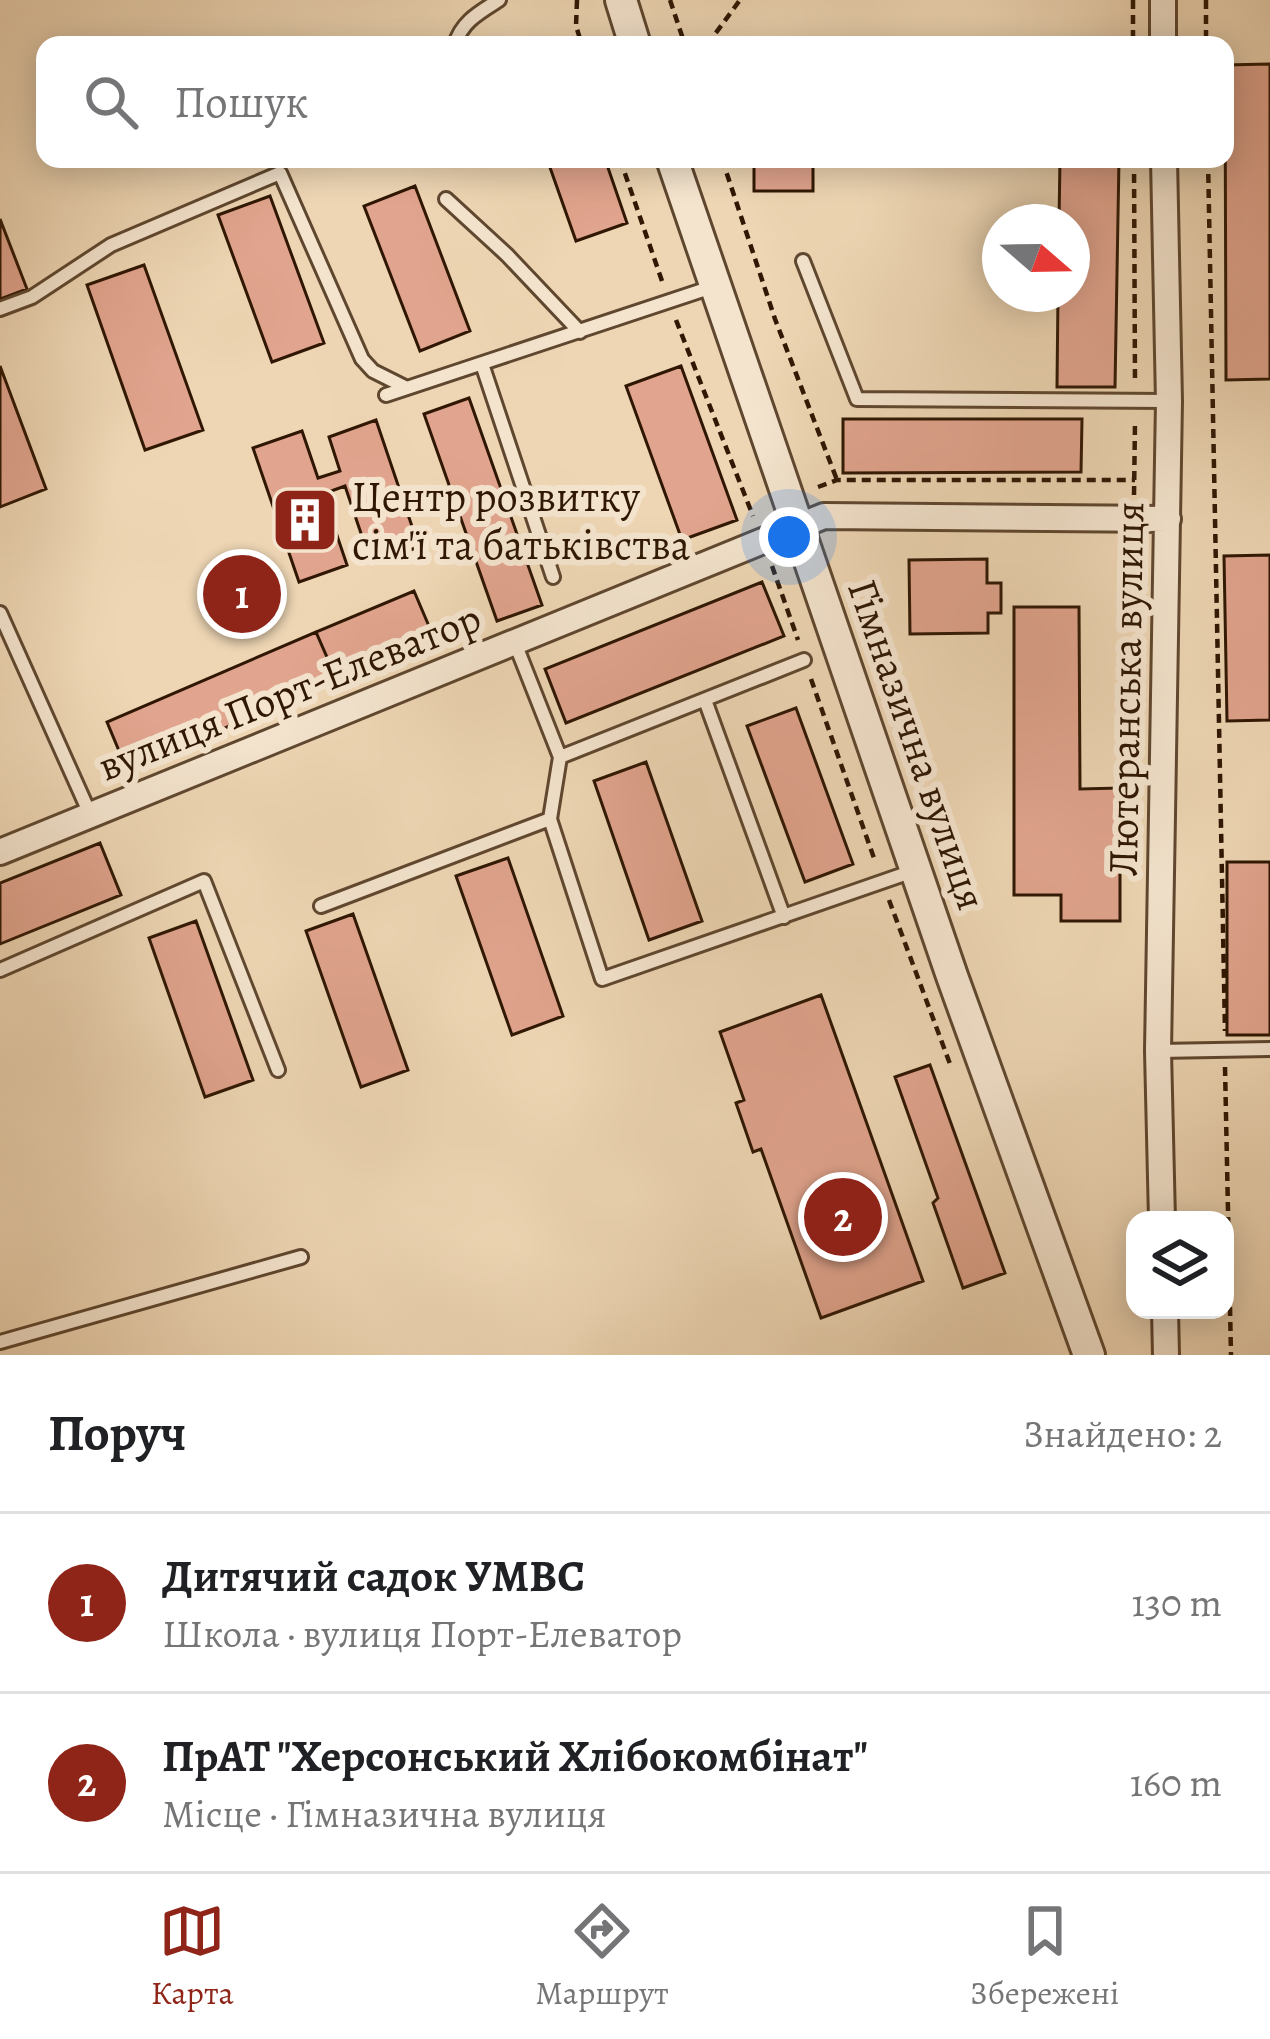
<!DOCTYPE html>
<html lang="uk">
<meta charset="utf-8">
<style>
body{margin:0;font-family:Alegreya,serif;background:#f6f6f6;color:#202124}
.controls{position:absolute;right:36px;bottom:36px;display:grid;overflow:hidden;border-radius:24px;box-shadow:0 6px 30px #0003}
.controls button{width:108px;height:108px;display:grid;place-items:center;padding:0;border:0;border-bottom:3px solid #e0e0e0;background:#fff;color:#202124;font:60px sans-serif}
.compass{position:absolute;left:982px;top:204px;width:108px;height:108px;border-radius:50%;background:#fff;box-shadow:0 6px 30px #0003;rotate:110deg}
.you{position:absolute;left:789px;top:537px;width:42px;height:42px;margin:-30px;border:9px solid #fff;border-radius:50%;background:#1a73e8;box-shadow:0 0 0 18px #1a73e833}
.badge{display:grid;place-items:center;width:78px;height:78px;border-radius:50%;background:#8f2418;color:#fff;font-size:39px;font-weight:700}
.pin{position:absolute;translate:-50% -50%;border:6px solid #fff;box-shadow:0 3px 12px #0006}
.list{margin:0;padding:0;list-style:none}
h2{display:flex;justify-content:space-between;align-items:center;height:156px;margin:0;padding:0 48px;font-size:51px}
h2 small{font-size:39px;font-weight:400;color:#757577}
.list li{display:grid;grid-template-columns:78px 1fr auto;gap:36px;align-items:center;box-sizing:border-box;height:180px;padding:0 48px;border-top:3px solid #e0e0e0}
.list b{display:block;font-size:45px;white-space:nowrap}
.list p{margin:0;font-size:39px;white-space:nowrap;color:#757577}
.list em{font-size:39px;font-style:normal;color:#757577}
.icon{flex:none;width:66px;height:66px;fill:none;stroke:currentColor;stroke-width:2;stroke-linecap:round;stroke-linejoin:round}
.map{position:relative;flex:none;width:1270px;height:1355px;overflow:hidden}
.search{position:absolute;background:#fff;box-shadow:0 6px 30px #0003;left:36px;right:36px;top:36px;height:132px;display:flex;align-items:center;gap:30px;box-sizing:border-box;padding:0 42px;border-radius:24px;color:#757577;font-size:45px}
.sheet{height:516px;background:#fff}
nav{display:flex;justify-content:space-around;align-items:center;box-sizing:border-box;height:168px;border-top:3px solid #e0e0e0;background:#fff;font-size:33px;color:#757577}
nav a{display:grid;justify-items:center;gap:6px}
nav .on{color:#8f2418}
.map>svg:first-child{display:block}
.building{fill:#e1a48e;stroke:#2f1703;stroke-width:3}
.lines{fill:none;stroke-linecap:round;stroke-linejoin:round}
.service-casing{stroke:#5f472f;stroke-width:18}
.minor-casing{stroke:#5f472f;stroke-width:30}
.tertiary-casing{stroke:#5f472f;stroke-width:36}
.path{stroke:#2f1703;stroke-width:4.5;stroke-dasharray:9 6;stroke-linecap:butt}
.service{stroke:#f4e4ce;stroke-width:12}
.minor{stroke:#f4e4ce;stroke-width:24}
.tertiary{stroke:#f4e4ce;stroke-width:30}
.labels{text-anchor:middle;stroke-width:12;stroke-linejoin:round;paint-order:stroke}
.poi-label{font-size:42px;fill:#2f1703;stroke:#f4e4ce;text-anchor:start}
.street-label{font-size:42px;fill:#2f1703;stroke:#f4e4ce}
</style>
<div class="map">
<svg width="1270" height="1355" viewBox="0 0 1270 1355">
<rect width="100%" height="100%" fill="#eed6b4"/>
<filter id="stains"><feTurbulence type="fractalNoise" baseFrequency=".00167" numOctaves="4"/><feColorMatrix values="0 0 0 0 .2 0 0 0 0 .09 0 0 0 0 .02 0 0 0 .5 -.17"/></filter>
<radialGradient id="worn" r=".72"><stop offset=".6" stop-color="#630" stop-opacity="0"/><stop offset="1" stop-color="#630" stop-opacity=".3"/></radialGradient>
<path class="building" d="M 1270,64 L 1270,379 L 1226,380 L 1225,65 Z
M 547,159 L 605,159 L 627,223 L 576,241 Z
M 754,159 L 813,159 L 813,191 L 754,191 Z
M 1060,159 L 1119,159 L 1115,387 L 1057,387 L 1058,294 L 1072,294 L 1072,222 L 1059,222 Z
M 415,186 L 470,331 L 420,351 L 364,206 Z
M 270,196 L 324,343 L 272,362 L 218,215 Z
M 0,219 L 27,289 L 0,299 Z
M 144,265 L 203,430 L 145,450 L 87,285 Z
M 0,366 L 46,489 L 0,507 Z
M 681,366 L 737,520 L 682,540 L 626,386 Z
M 469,398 L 542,605 L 497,621 L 424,414 Z
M 843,419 L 1082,419 L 1081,472 L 843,473 Z
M 376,420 L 419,547 L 371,563 L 345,486 L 323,494 L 347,565 L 299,582 L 253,448 L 302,431 L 318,478 L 340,471 L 329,437 Z
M 1270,555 L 1270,720 L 1227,721 L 1224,556 Z
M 987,559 L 987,583 L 1001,583 L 1001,613 L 988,613 L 988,633 L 910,634 L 909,560 Z
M 762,582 L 784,636 L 566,723 L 545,669 Z
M 414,591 L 434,638 L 337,680 L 316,632 Z
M 1014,607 L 1079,607 L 1080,789 L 1120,788 L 1120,921 L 1061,921 L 1061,895 L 1014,895 Z
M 316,632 L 337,680 L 127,770 L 107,722 Z
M 796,708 L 853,864 L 805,882 L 747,726 Z
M 646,762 L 702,921 L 649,940 L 594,781 Z
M 100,843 L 121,895 L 0,944 L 0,883 Z
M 508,858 L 563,1016 L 512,1035 L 456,876 Z
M 1227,862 L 1270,862 L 1270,1035 L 1227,1035 Z
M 353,914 L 408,1070 L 361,1087 L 306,931 Z
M 196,921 L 253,1080 L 205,1097 L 149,938 Z
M 821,995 L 923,1281 L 821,1318 L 761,1149 L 753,1152 L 736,1103 L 744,1100 L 720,1032 Z
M 930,1065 L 1005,1273 L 963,1288 L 933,1203 L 938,1198 L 895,1077 Z"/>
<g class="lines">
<defs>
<path id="service" d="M 455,45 C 461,22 480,12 499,0
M 446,199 L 507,255 L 580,332
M 803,261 L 857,399 L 1168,401
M 0,309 L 32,297 L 111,245 L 280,173 L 362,359 L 373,371 L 407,388
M 482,364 L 553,577
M 386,395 L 712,287
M 0,613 L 90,814
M 515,643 L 560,757 L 550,819 L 602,979 L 916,870
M 705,700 L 784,917
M 560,757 L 804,660
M 321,906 L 550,819
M 0,970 L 204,881 L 278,1070
M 1159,1051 L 1270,1049
M 0,1342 L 301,1257"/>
<path id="minor" d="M 1163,0 L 1163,45
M 0,852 L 824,516 L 1168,519
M 1162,1220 L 1158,1051 L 1169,401 L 1164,159
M 1165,1310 L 1166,1355"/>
<path id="tertiary" d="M 621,0 L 635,45
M 672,159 L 952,976 L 1089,1355"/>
</defs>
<use href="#service" class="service-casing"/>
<use href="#minor" class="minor-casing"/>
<use href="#tertiary" class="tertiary-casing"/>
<path class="path" d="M 577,0 L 576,26 L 582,45
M 670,0 L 685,45
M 1133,0 L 1133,45
M 1206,0 L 1206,45
M 707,45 L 740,0
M 620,159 L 662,281
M 722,159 L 775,319 L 837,480
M 1134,159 L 1135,381
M 1208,159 L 1225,1031
M 676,320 L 753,516
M 818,487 L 837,480 L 1135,480
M 1134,495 L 1135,423
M 772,566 L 798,640
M 811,679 L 875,861
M 889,900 L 950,1064
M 1225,1067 L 1231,1355"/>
<use href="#service" class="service"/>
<use href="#minor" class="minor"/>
<use href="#tertiary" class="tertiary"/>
</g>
<defs>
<symbol id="building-square" viewBox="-11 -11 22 22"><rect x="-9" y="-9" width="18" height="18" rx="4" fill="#8f2418" stroke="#f4e4ce"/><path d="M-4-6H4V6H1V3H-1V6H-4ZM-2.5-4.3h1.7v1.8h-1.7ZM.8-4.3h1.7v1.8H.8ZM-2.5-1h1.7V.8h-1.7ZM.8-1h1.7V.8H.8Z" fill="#fff"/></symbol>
</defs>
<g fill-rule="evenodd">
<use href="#building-square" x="267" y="482" width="76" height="76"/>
</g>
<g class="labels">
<g class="poi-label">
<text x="352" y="511">Центр розвитку<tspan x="352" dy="48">сім'ї та батьківства</tspan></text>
</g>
<g class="street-label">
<text transform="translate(1125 689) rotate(-89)" y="15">Лютеранська вулиця</text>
<text transform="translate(289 691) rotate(-22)" y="15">вулиця Порт-Елеватор</text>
<text transform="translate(918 744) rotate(71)" y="15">Гімназична вулиця</text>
</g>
</g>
<rect width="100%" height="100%" filter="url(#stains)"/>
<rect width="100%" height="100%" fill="url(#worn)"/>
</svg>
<div class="controls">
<button><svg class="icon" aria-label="layers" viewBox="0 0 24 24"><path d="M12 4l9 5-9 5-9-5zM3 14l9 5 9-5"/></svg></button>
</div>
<svg class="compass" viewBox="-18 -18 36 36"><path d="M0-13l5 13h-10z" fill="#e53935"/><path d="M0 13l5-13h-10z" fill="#757577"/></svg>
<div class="you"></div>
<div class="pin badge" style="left:242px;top:594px">1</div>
<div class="pin badge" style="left:843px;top:1217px">2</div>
<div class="search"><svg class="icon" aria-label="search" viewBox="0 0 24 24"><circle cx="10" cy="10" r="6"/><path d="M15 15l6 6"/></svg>Пошук</div>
</div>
<section class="sheet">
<h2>Поруч<small>Знайдено: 2</small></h2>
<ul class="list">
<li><span class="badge">1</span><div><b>Дитячий садок УМВС</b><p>Школа · вулиця Порт-Елеватор</p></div><em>130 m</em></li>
<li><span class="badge">2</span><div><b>ПрАТ &quot;Херсонський Хлібокомбінат&quot;</b><p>Місце · Гімназична вулиця</p></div><em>160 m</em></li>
</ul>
</section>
<nav>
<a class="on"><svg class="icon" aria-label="map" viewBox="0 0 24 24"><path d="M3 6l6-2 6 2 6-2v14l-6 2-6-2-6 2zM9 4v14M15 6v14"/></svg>Карта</a>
<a><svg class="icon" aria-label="directions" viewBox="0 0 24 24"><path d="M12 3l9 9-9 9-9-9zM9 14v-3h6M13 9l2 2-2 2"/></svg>Маршрут</a>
<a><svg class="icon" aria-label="saved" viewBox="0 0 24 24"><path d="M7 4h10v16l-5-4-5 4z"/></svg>Збережені</a>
</nav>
